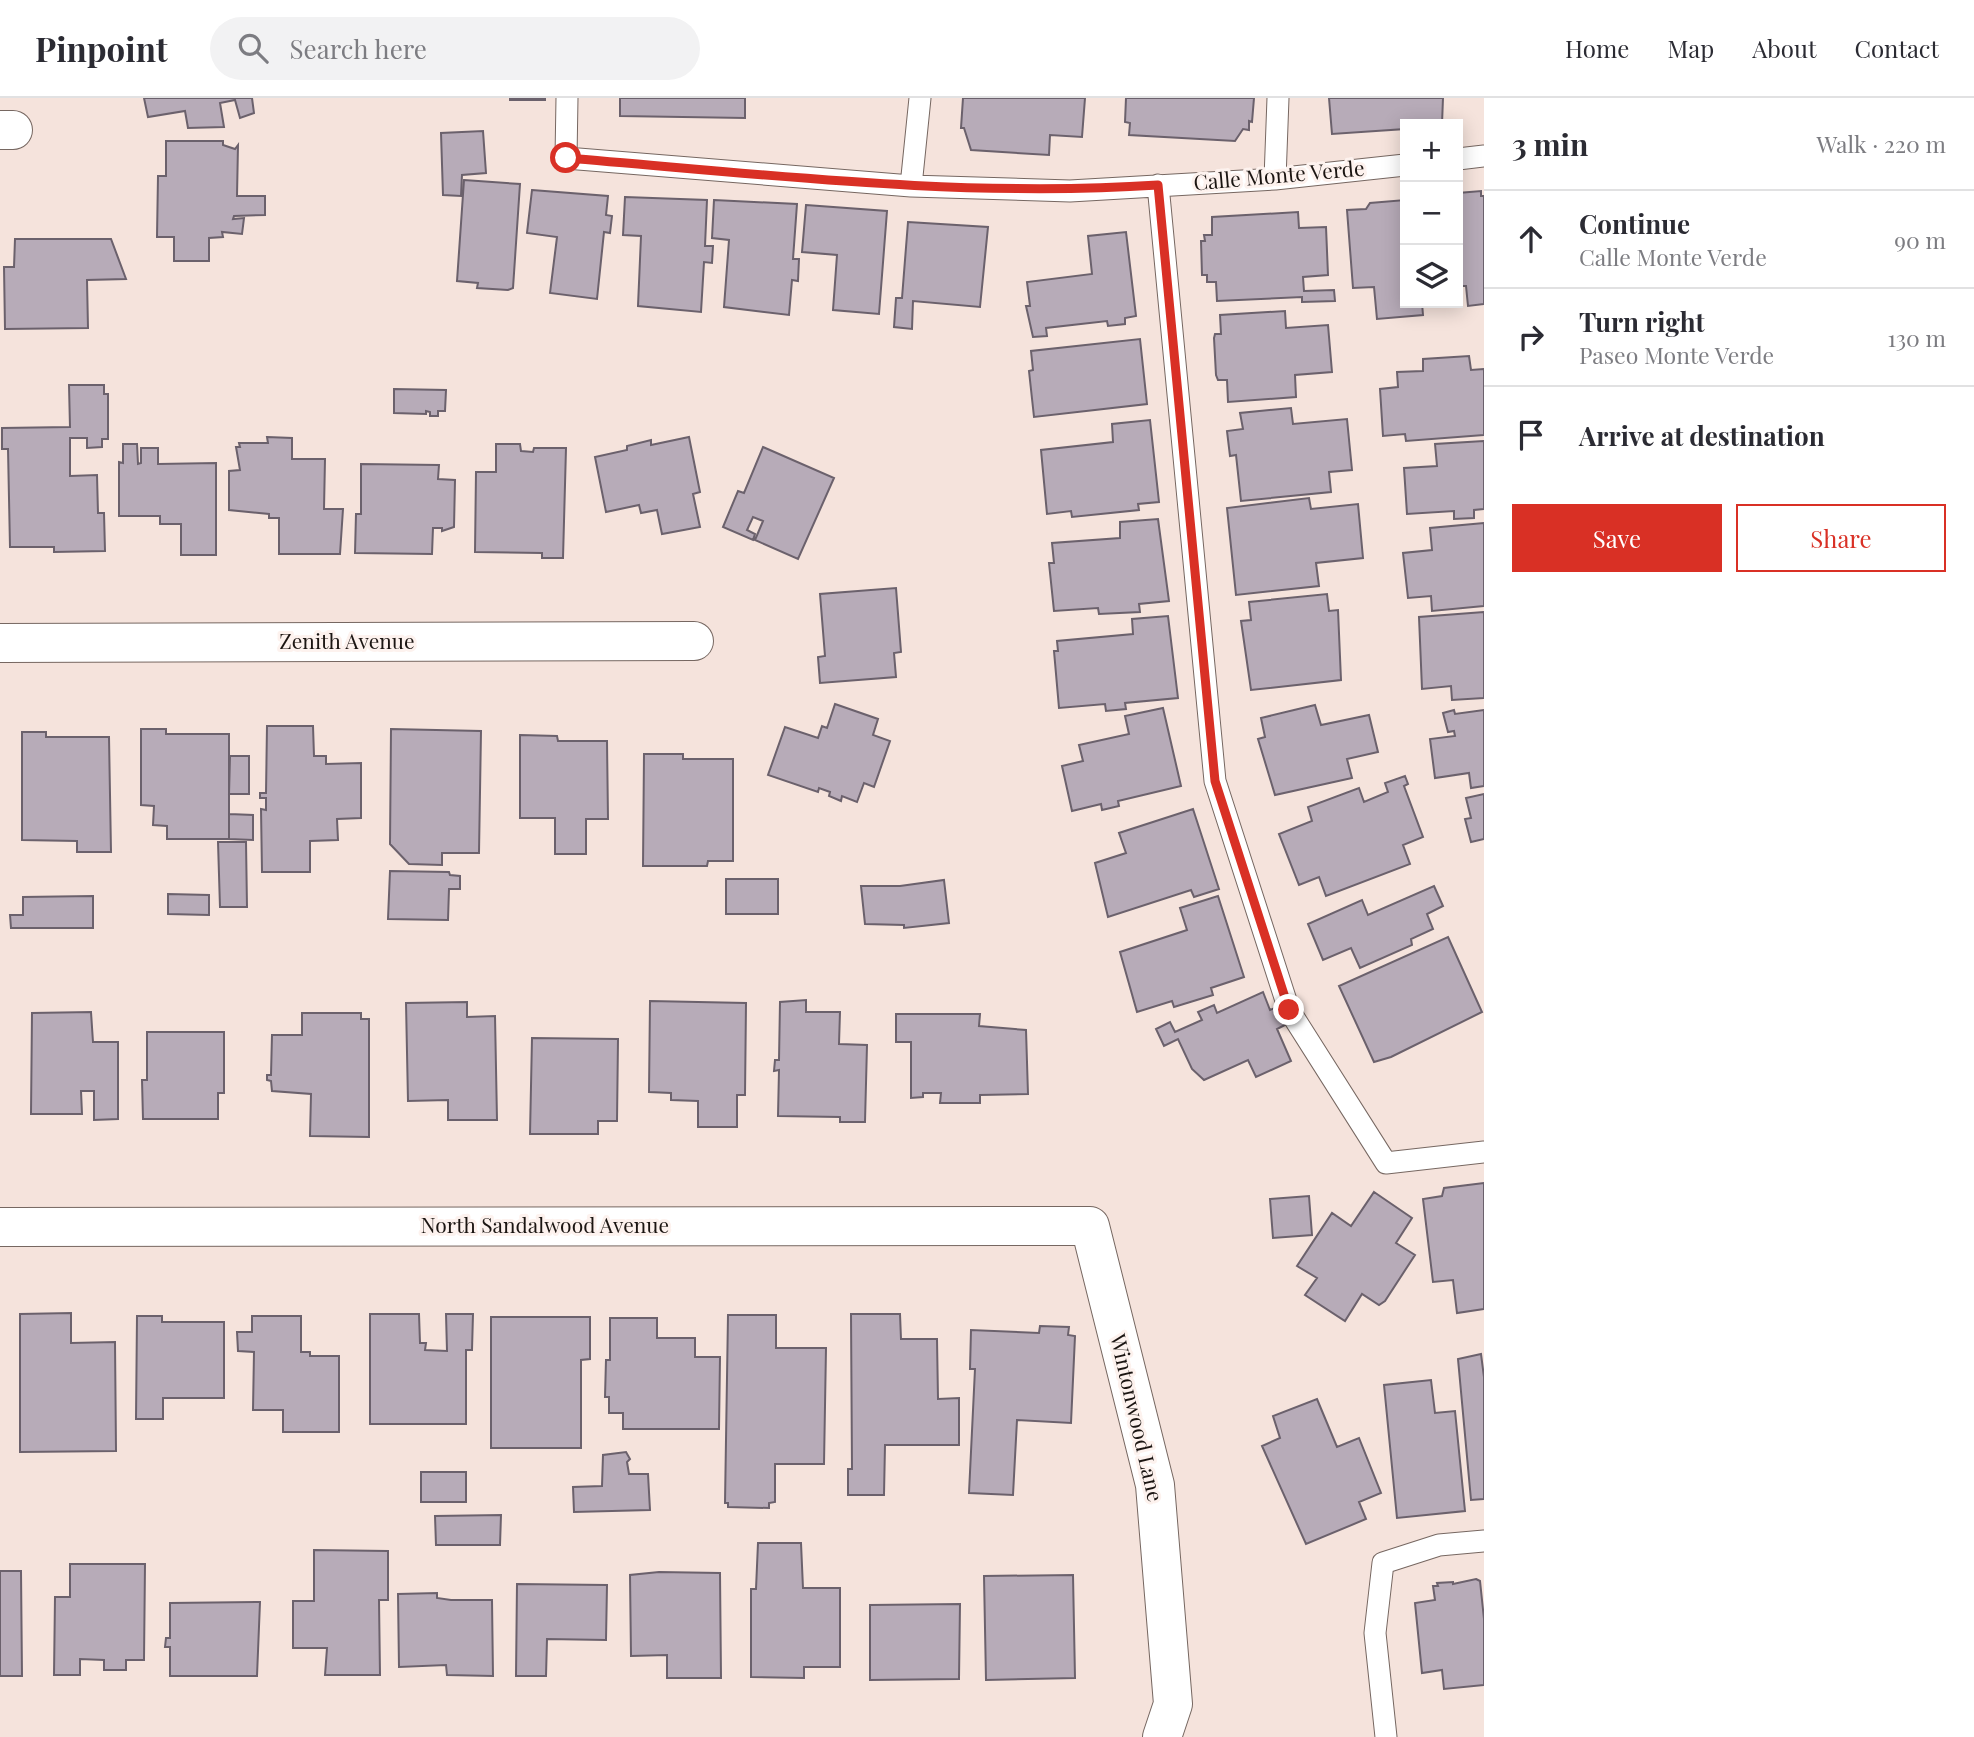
<!DOCTYPE html>
<meta charset="utf-8">
<style>
body{margin:0;font-family:"Playfair Display",serif;background:#f2f2f3;color:#2b2b33}
.controls{position:absolute;right:21px;top:21px;display:grid;overflow:hidden;border-radius:0px;box-shadow:0 4px 18px #0003}
.controls button{width:63px;height:63px;display:grid;place-items:center;padding:0;border:0;border-bottom:2px solid #e1e1e2;background:#fff;color:#2b2b33;font:35px sans-serif}
.stop{position:absolute;width:21px;height:21px;margin:-16px;border:5px solid #d93025;border-radius:50%;background:#fff}
.stop.end{background:#d93025;border-color:#fff;box-shadow:0 2px 7px #0008}
.list{margin:0;padding:0;list-style:none}
h2{display:flex;justify-content:space-between;align-items:center;height:91px;margin:0;padding:0 28px;font-size:30px}
h2 small{font-size:23px;font-weight:400;color:#7c7c81}
.list li{display:grid;grid-template-columns:46px 1fr auto;gap:21px;align-items:center;box-sizing:border-box;height:98px;padding:0 28px;border-top:2px solid #e1e1e2}
.list b{display:block;font-size:26px;white-space:nowrap}
.list p{margin:0;font-size:23px;white-space:nowrap;color:#7c7c81}
.list em{font-size:23px;font-style:normal;color:#7c7c81}
.actions{display:flex;gap:14px;padding:21px 28px}
.actions a{flex:1;padding:16px 0;border:2px solid #d93025;border-radius:0px;text-align:center;font-size:24px;color:#d93025}
.actions .main{background:#d93025;color:#fff}
.icon{flex:none;width:38px;height:38px;fill:none;stroke:currentColor;stroke-width:2;stroke-linecap:round;stroke-linejoin:round}
.map{position:relative;flex:none;width:1484px;height:1639px;overflow:hidden}
header{display:flex;align-items:center;gap:42px;box-sizing:border-box;height:98px;padding:0 35px;background:#fff;border-bottom:2px solid #e1e1e2}
header strong{font-size:33px}
nav{display:flex;gap:38px;margin-inline-start:auto;font-size:24px}
.search{width:490px;height:63px;background:#f2f2f3;display:flex;align-items:center;gap:18px;box-sizing:border-box;padding:0 24px;border-radius:38px;color:#7c7c81;font-size:26px}
main{display:flex}
aside{flex:1;background:#fff}
.map>svg:first-child{display:block}
.building{fill:#b7abb8;stroke:#6b616c;stroke-width:2}
.lines{fill:none;stroke-linecap:round;stroke-linejoin:round}
.service-casing{stroke:#766761;stroke-width:23}
.minor-casing{stroke:#766761;stroke-width:40}
.service{stroke:#fff;stroke-width:21}
.minor{stroke:#fff;stroke-width:38}
.route{stroke:#d93025;stroke-width:9}
.labels{text-anchor:middle;stroke-width:6;stroke-linejoin:round;paint-order:stroke}
.street-label{font-size:21px;fill:#1b1512;stroke:#fdf2ee}
</style>
<header>
<strong>Pinpoint</strong>
<div class="search"><svg class="icon" aria-label="search" viewBox="0 0 24 24"><circle cx="10" cy="10" r="6"/><path d="M15 15l6 6"/></svg>Search here</div>
<nav><a>Home</a><a>Map</a><a>About</a><a>Contact</a></nav>
</header>
<main>
<div class="map">
<svg width="1484" height="1639" viewBox="0 0 1484 1639">
<rect width="100%" height="100%" fill="#f5e3dc"/>
<path class="building" d="M 144,0 L 252,0 L 254,15 L 240,20 L 235,2 L 220,5 L 224,29 L 188,30 L 185,13 L 148,19 Z
M 510,0 L 545,0 L 545,2 L 510,2 Z
M 620,0 L 745,0 L 745,20 L 620,18 Z
M 963,0 L 1085,0 L 1082,39 L 1050,37 L 1049,57 L 971,52 L 964,30 L 961,30 Z
M 1126,0 L 1254,0 L 1252,24 L 1249,23 L 1249,32 L 1243,31 L 1235,43 L 1129,37 L 1130,25 L 1125,24 Z
M 1329,0 L 1443,0 L 1442,26 L 1405,26 L 1405,31 L 1332,36 Z
M 483,33 L 486,75 L 462,77 L 461,98 L 443,97 L 441,35 Z
M 166,43 L 223,43 L 223,47 L 235,51 L 238,47 L 237,98 L 265,98 L 265,117 L 234,118 L 233,121 L 244,120 L 242,136 L 222,134 L 223,139 L 209,140 L 209,163 L 174,163 L 174,139 L 157,139 L 158,78 L 166,78 Z
M 464,82 L 520,86 L 513,190 L 508,192 L 477,190 L 478,185 L 457,183 Z
M 532,92 L 608,98 L 606,117 L 612,118 L 610,135 L 604,134 L 597,201 L 550,195 L 557,139 L 527,135 Z
M 1481,93 L 1481,98 L 1484,98 L 1484,206 L 1468,208 L 1466,188 L 1458,188 L 1458,95 Z
M 625,99 L 707,102 L 705,148 L 713,148 L 712,165 L 704,164 L 701,214 L 638,208 L 641,138 L 623,137 Z
M 714,102 L 797,106 L 793,161 L 799,161 L 798,183 L 792,182 L 789,217 L 724,209 L 729,142 L 712,140 Z
M 1405,102 L 1405,205 L 1422,205 L 1423,217 L 1377,221 L 1374,189 L 1353,190 L 1347,112 L 1366,111 L 1370,105 Z
M 806,107 L 887,113 L 879,216 L 833,212 L 837,157 L 802,154 Z
M 1298,114 L 1299,130 L 1326,129 L 1328,177 L 1303,179 L 1304,193 L 1334,192 L 1335,203 L 1302,204 L 1302,199 L 1217,203 L 1216,184 L 1207,184 L 1207,177 L 1202,177 L 1201,143 L 1205,143 L 1204,137 L 1212,137 L 1212,119 Z
M 908,124 L 988,129 L 980,209 L 913,203 L 912,231 L 894,229 L 896,200 L 902,200 Z
M 1126,134 L 1136,218 L 1125,220 L 1125,226 L 1108,228 L 1107,223 L 1046,230 L 1047,238 L 1033,239 L 1026,208 L 1030,208 L 1027,184 L 1092,176 L 1088,138 Z
M 15,141 L 111,141 L 126,181 L 87,182 L 88,230 L 5,231 L 4,169 L 14,169 Z
M 1285,213 L 1286,230 L 1328,227 L 1332,274 L 1295,277 L 1296,299 L 1228,304 L 1227,282 L 1218,282 L 1216,277 L 1214,240 L 1215,236 L 1221,236 L 1220,217 Z
M 1140,241 L 1147,306 L 1034,319 L 1029,273 L 1033,272 L 1031,253 Z
M 1469,258 L 1471,272 L 1484,271 L 1484,337 L 1406,343 L 1405,336 L 1383,338 L 1380,291 L 1398,289 L 1397,274 L 1423,273 L 1423,261 Z
M 69,287 L 104,287 L 104,296 L 108,296 L 108,341 L 102,341 L 102,349 L 87,350 L 87,340 L 70,340 L 70,378 L 97,377 L 98,415 L 104,415 L 105,453 L 54,454 L 54,449 L 10,449 L 8,351 L 2,351 L 2,330 L 70,329 Z
M 394,291 L 446,292 L 445,313 L 438,313 L 438,318 L 430,318 L 430,314 L 426,313 L 426,316 L 394,315 Z
M 1291,310 L 1293,326 L 1347,321 L 1352,372 L 1329,374 L 1331,394 L 1241,403 L 1236,357 L 1230,358 L 1227,333 L 1243,331 L 1240,315 Z
M 1150,322 L 1159,404 L 1138,406 L 1139,412 L 1072,419 L 1071,413 L 1047,416 L 1041,352 L 1113,344 L 1112,326 Z
M 267,339 L 292,340 L 292,361 L 325,361 L 324,411 L 343,411 L 340,456 L 279,456 L 279,420 L 269,420 L 269,416 L 229,412 L 229,373 L 240,372 L 236,349 L 240,349 L 239,345 L 268,345 Z
M 689,339 L 700,394 L 693,396 L 700,429 L 662,436 L 657,412 L 641,415 L 639,407 L 606,414 L 595,359 L 627,352 L 627,348 L 651,342 L 651,347 Z
M 1484,343 L 1484,411 L 1474,412 L 1474,420 L 1454,421 L 1454,413 L 1407,416 L 1404,370 L 1437,368 L 1435,346 Z
M 123,346 L 137,346 L 138,366 L 141,365 L 141,350 L 158,350 L 158,366 L 216,365 L 216,457 L 181,457 L 181,426 L 160,426 L 160,418 L 119,418 L 119,364 L 123,365 Z
M 496,346 L 520,346 L 521,353 L 533,354 L 534,350 L 566,350 L 563,460 L 542,460 L 542,455 L 475,454 L 476,374 L 496,374 Z
M 763,349 L 834,380 L 798,461 L 755,442 L 763,423 L 753,419 L 747,432 L 755,436 L 753,442 L 723,429 L 738,393 L 744,395 Z
M 361,366 L 439,367 L 438,381 L 455,382 L 454,429 L 442,433 L 442,430 L 433,430 L 432,456 L 355,455 L 356,416 L 361,416 Z
M 1309,400 L 1311,411 L 1358,406 L 1363,460 L 1316,465 L 1319,488 L 1236,497 L 1227,410 Z
M 1158,421 L 1169,503 L 1139,506 L 1140,514 L 1099,516 L 1098,510 L 1054,513 L 1049,465 L 1054,465 L 1052,445 L 1120,440 L 1120,424 Z
M 1484,425 L 1484,508 L 1432,513 L 1431,498 L 1408,500 L 1403,455 L 1432,452 L 1430,430 Z
M 896,490 L 901,554 L 894,555 L 896,579 L 820,585 L 818,559 L 825,558 L 820,496 Z
M 1327,496 L 1329,513 L 1338,512 L 1341,582 L 1251,592 L 1241,523 L 1251,522 L 1249,504 Z
M 1484,514 L 1484,600 L 1452,602 L 1451,588 L 1422,591 L 1419,519 Z
M 1168,518 L 1178,600 L 1125,605 L 1126,611 L 1106,613 L 1105,606 L 1059,610 L 1054,553 L 1058,553 L 1057,543 L 1133,536 L 1132,521 Z
M 835,606 L 878,621 L 873,637 L 890,643 L 874,689 L 864,685 L 857,704 L 842,698 L 841,703 L 829,698 L 830,694 L 819,690 L 818,694 L 768,677 L 785,629 L 818,640 L 822,628 L 827,630 Z
M 1315,607 L 1321,627 L 1369,617 L 1378,654 L 1347,661 L 1352,680 L 1275,697 L 1258,641 L 1265,639 L 1261,620 Z
M 1163,610 L 1181,688 L 1118,703 L 1119,708 L 1102,712 L 1101,706 L 1072,713 L 1062,668 L 1083,663 L 1079,647 L 1129,636 L 1125,618 Z
M 1454,612 L 1455,616 L 1484,612 L 1484,688 L 1471,690 L 1469,675 L 1435,680 L 1430,641 L 1455,638 L 1454,633 L 1448,634 L 1443,615 Z
M 267,628 L 313,628 L 314,658 L 326,658 L 326,666 L 361,665 L 361,720 L 337,721 L 338,742 L 310,743 L 310,774 L 262,774 L 261,711 L 266,712 L 266,700 L 260,700 L 260,695 L 266,695 Z
M 141,631 L 166,631 L 166,636 L 229,636 L 229,741 L 167,741 L 167,728 L 153,727 L 154,708 L 141,707 Z
M 391,631 L 481,633 L 479,755 L 442,755 L 442,767 L 409,766 L 390,746 Z
M 22,634 L 46,634 L 46,639 L 109,639 L 111,754 L 77,754 L 77,743 L 22,742 Z
M 520,637 L 557,638 L 558,643 L 607,643 L 608,721 L 586,721 L 586,756 L 555,756 L 555,720 L 520,720 Z
M 644,656 L 683,656 L 683,661 L 733,661 L 733,763 L 708,763 L 707,768 L 643,768 Z
M 230,658 L 249,658 L 249,696 L 229,696 Z
M 1405,678 L 1408,686 L 1404,688 L 1423,739 L 1403,747 L 1410,766 L 1326,798 L 1319,779 L 1299,787 L 1279,736 L 1312,723 L 1308,709 L 1359,690 L 1364,704 L 1388,694 L 1385,685 Z
M 1484,696 L 1484,741 L 1471,744 L 1465,721 L 1471,720 L 1466,700 Z
M 1193,711 L 1219,791 L 1194,799 L 1191,792 L 1108,819 L 1095,765 L 1126,755 L 1119,735 Z
M 229,716 L 253,717 L 253,742 L 229,741 Z
M 218,744 L 246,744 L 247,809 L 220,809 Z
M 390,773 L 449,774 L 450,777 L 460,778 L 460,791 L 449,791 L 448,822 L 388,821 Z
M 726,781 L 778,781 L 778,816 L 726,816 Z
M 944,782 L 949,825 L 904,830 L 904,827 L 865,826 L 861,788 L 900,788 Z
M 1434,788 L 1443,808 L 1427,816 L 1433,831 L 1411,841 L 1412,847 L 1360,870 L 1351,850 L 1323,862 L 1308,826 L 1362,802 L 1368,817 Z
M 168,796 L 209,797 L 209,817 L 168,816 Z
M 93,798 L 93,830 L 11,830 L 10,817 L 23,817 L 23,799 Z
M 1218,798 L 1244,879 L 1211,890 L 1213,897 L 1174,909 L 1172,903 L 1137,914 L 1120,854 L 1187,832 L 1180,810 Z
M 1448,839 L 1482,914 L 1391,959 L 1374,964 L 1339,888 Z
M 1263,894 L 1270,912 L 1277,909 L 1285,927 L 1277,931 L 1291,963 L 1256,979 L 1248,962 L 1204,982 L 1192,971 L 1178,941 L 1164,948 L 1156,931 L 1170,924 L 1175,934 L 1202,922 L 1198,914 L 1214,907 L 1217,915 Z
M 806,902 L 806,914 L 840,914 L 839,946 L 867,947 L 865,1024 L 840,1024 L 840,1019 L 778,1018 L 779,972 L 774,973 L 775,962 L 779,962 L 780,904 Z
M 650,903 L 746,905 L 745,997 L 737,997 L 737,1029 L 698,1029 L 698,1003 L 671,1002 L 671,995 L 649,994 Z
M 467,904 L 467,919 L 495,918 L 497,1022 L 448,1022 L 448,1002 L 408,1003 L 406,905 Z
M 91,914 L 93,944 L 118,944 L 118,1021 L 94,1022 L 94,993 L 81,993 L 82,1016 L 31,1016 L 32,915 Z
M 302,915 L 361,915 L 361,921 L 369,921 L 369,1039 L 310,1038 L 311,996 L 272,993 L 271,983 L 267,982 L 267,977 L 271,977 L 272,937 L 302,937 Z
M 896,916 L 980,916 L 979,928 L 1026,932 L 1028,996 L 980,997 L 980,1005 L 940,1005 L 941,995 L 923,995 L 923,999 L 911,1000 L 911,944 L 896,944 Z
M 147,934 L 224,934 L 224,995 L 218,995 L 218,1021 L 143,1021 L 142,982 L 147,982 Z
M 532,940 L 618,941 L 617,1023 L 598,1023 L 598,1036 L 530,1036 Z
M 1484,1085 L 1484,1211 L 1457,1215 L 1453,1182 L 1433,1184 L 1423,1101 L 1442,1098 L 1444,1090 Z
M 1374,1094 L 1412,1120 L 1396,1145 L 1415,1157 L 1385,1203 L 1379,1207 L 1362,1196 L 1345,1223 L 1305,1197 L 1317,1180 L 1297,1168 L 1332,1115 L 1351,1128 Z
M 1309,1098 L 1312,1137 L 1273,1140 L 1270,1101 Z
M 71,1215 L 71,1245 L 115,1244 L 116,1353 L 20,1354 L 20,1216 Z
M 370,1216 L 419,1216 L 420,1245 L 426,1245 L 425,1252 L 447,1253 L 446,1216 L 473,1216 L 472,1252 L 466,1252 L 466,1326 L 370,1326 Z
M 851,1216 L 900,1216 L 901,1241 L 937,1241 L 938,1301 L 959,1300 L 959,1347 L 885,1347 L 884,1397 L 848,1397 L 848,1371 L 852,1371 Z
M 728,1217 L 776,1217 L 776,1250 L 826,1250 L 824,1366 L 775,1366 L 775,1404 L 769,1405 L 769,1410 L 728,1409 L 728,1405 L 725,1405 Z
M 137,1218 L 162,1218 L 162,1224 L 224,1224 L 224,1300 L 163,1300 L 163,1321 L 136,1321 Z
M 252,1218 L 301,1218 L 301,1254 L 310,1254 L 310,1258 L 339,1258 L 339,1334 L 283,1334 L 283,1312 L 253,1312 L 254,1254 L 238,1253 L 237,1234 L 252,1234 Z
M 491,1219 L 590,1219 L 590,1261 L 581,1262 L 581,1350 L 491,1350 Z
M 610,1220 L 657,1220 L 657,1240 L 695,1240 L 695,1259 L 720,1259 L 719,1331 L 623,1331 L 623,1315 L 609,1315 L 609,1299 L 605,1299 L 606,1262 L 610,1262 Z
M 1040,1228 L 1069,1229 L 1068,1237 L 1075,1238 L 1071,1325 L 1017,1322 L 1013,1397 L 969,1395 L 975,1271 L 970,1271 L 971,1232 L 1039,1235 Z
M 1481,1256 L 1484,1279 L 1484,1401 L 1471,1402 L 1458,1261 Z
M 1431,1282 L 1435,1315 L 1455,1313 L 1465,1413 L 1397,1420 L 1384,1287 Z
M 1317,1301 L 1337,1349 L 1359,1340 L 1381,1395 L 1359,1404 L 1366,1421 L 1306,1446 L 1262,1348 L 1280,1340 L 1273,1318 Z
M 626,1354 L 630,1361 L 627,1364 L 629,1376 L 648,1376 L 650,1412 L 574,1414 L 573,1389 L 602,1388 L 603,1357 Z
M 421,1374 L 466,1374 L 466,1404 L 421,1404 Z
M 501,1417 L 500,1447 L 436,1447 L 435,1418 Z
M 758,1445 L 801,1445 L 803,1490 L 840,1490 L 840,1569 L 804,1569 L 804,1580 L 751,1579 L 751,1491 L 756,1491 Z
M 314,1452 L 388,1453 L 388,1502 L 379,1502 L 380,1577 L 325,1577 L 327,1550 L 293,1550 L 293,1503 L 314,1503 Z
M 70,1466 L 145,1466 L 144,1562 L 126,1562 L 126,1572 L 104,1572 L 104,1562 L 80,1561 L 80,1577 L 54,1577 L 55,1499 L 70,1499 Z
M 0,1473 L 21,1473 L 22,1578 L 0,1578 Z
M 659,1474 L 720,1475 L 721,1580 L 667,1580 L 667,1557 L 631,1558 L 630,1477 Z
M 1073,1477 L 1075,1580 L 986,1582 L 984,1478 Z
M 1476,1481 L 1480,1483 L 1484,1521 L 1484,1587 L 1444,1591 L 1442,1572 L 1422,1575 L 1415,1505 L 1435,1502 L 1433,1488 L 1438,1488 L 1437,1485 L 1453,1484 L 1453,1486 Z
M 517,1486 L 607,1487 L 606,1542 L 547,1541 L 546,1578 L 516,1578 Z
M 437,1495 L 437,1500 L 451,1502 L 492,1502 L 493,1578 L 447,1577 L 446,1567 L 399,1569 L 398,1496 Z
M 260,1504 L 257,1578 L 170,1578 L 170,1549 L 165,1549 L 166,1540 L 170,1540 L 170,1505 Z
M 960,1506 L 959,1581 L 870,1582 L 870,1507 Z"/>
<g class="lines">
<defs>
<path id="service" d="M 567,0 L 566,60 L 911,88 L 1070,93 L 1275,81 L 1405,67
M 1458,61 L 1484,58
M 1275,81 L 1278,0
M 1158,87 L 1215,683 L 1289,912 L 1386,1065 L 1484,1054
M 911,88 L 920,0
M 1386,1639 L 1375,1535 L 1383,1465 L 1439,1447 L 1484,1443"/>
<path id="minor" d="M 0,32 L 13,32
M 0,545 L 694,543
M 0,1129 L 1090,1128 L 1155,1387 L 1173,1606 L 1162,1639"/>
</defs>
<use href="#service" class="service-casing"/>
<use href="#minor" class="minor-casing"/>
<use href="#service" class="service"/>
<use href="#minor" class="minor"/>
</g>
<g class="lines">
<path class="route" d="M 566,60 C 763,76 961,100 1158,87 L 1215,683 L 1289,912"/>
</g>
<g class="labels">
<g class="street-label">
<text transform="translate(1279 78) rotate(-5)" y="7">Calle Monte Verde</text>
<text x="347" y="551">Zenith Avenue</text>
<text x="545" y="1135">North Sandalwood Avenue</text>
<text transform="translate(1136 1320) rotate(77)" y="7">Wintonwood Lane</text>
</g>
</g>
</svg>
<div class="controls">
<button>+</button>
<button>−</button>
<button><svg class="icon" aria-label="layers" viewBox="0 0 24 24"><path d="M12 4l9 5-9 5-9-5zM3 14l9 5 9-5"/></svg></button>
</div>
<div class="stop" style="left:566px;top:60px"></div>
<div class="stop end" style="left:1289px;top:912px"></div>
</div>
<aside>
<h2>3 min<small>Walk · 220 m</small></h2>
<ul class="list">
<li><svg class="icon" aria-label="ahead" viewBox="0 0 24 24"><path d="M12 20V5M6 11l6-6 6 6"/></svg><div><b>Continue</b><p>Calle Monte Verde</p></div><em>90 m</em></li>
<li><svg class="icon" aria-label="right" viewBox="0 0 24 24"><path d="M7 20v-9h11M14 6l5 5-5 5"/></svg><div><b>Turn right</b><p>Paseo Monte Verde</p></div><em>130 m</em></li>
<li><svg class="icon" aria-label="arrive" viewBox="0 0 24 24"><path d="M6 21V4h12l-3 4 3 4H6"/></svg><div><b>Arrive at destination</b></div></li>
</ul>
<div class="actions"><a class="main">Save</a><a>Share</a></div>
</aside>
</main>
